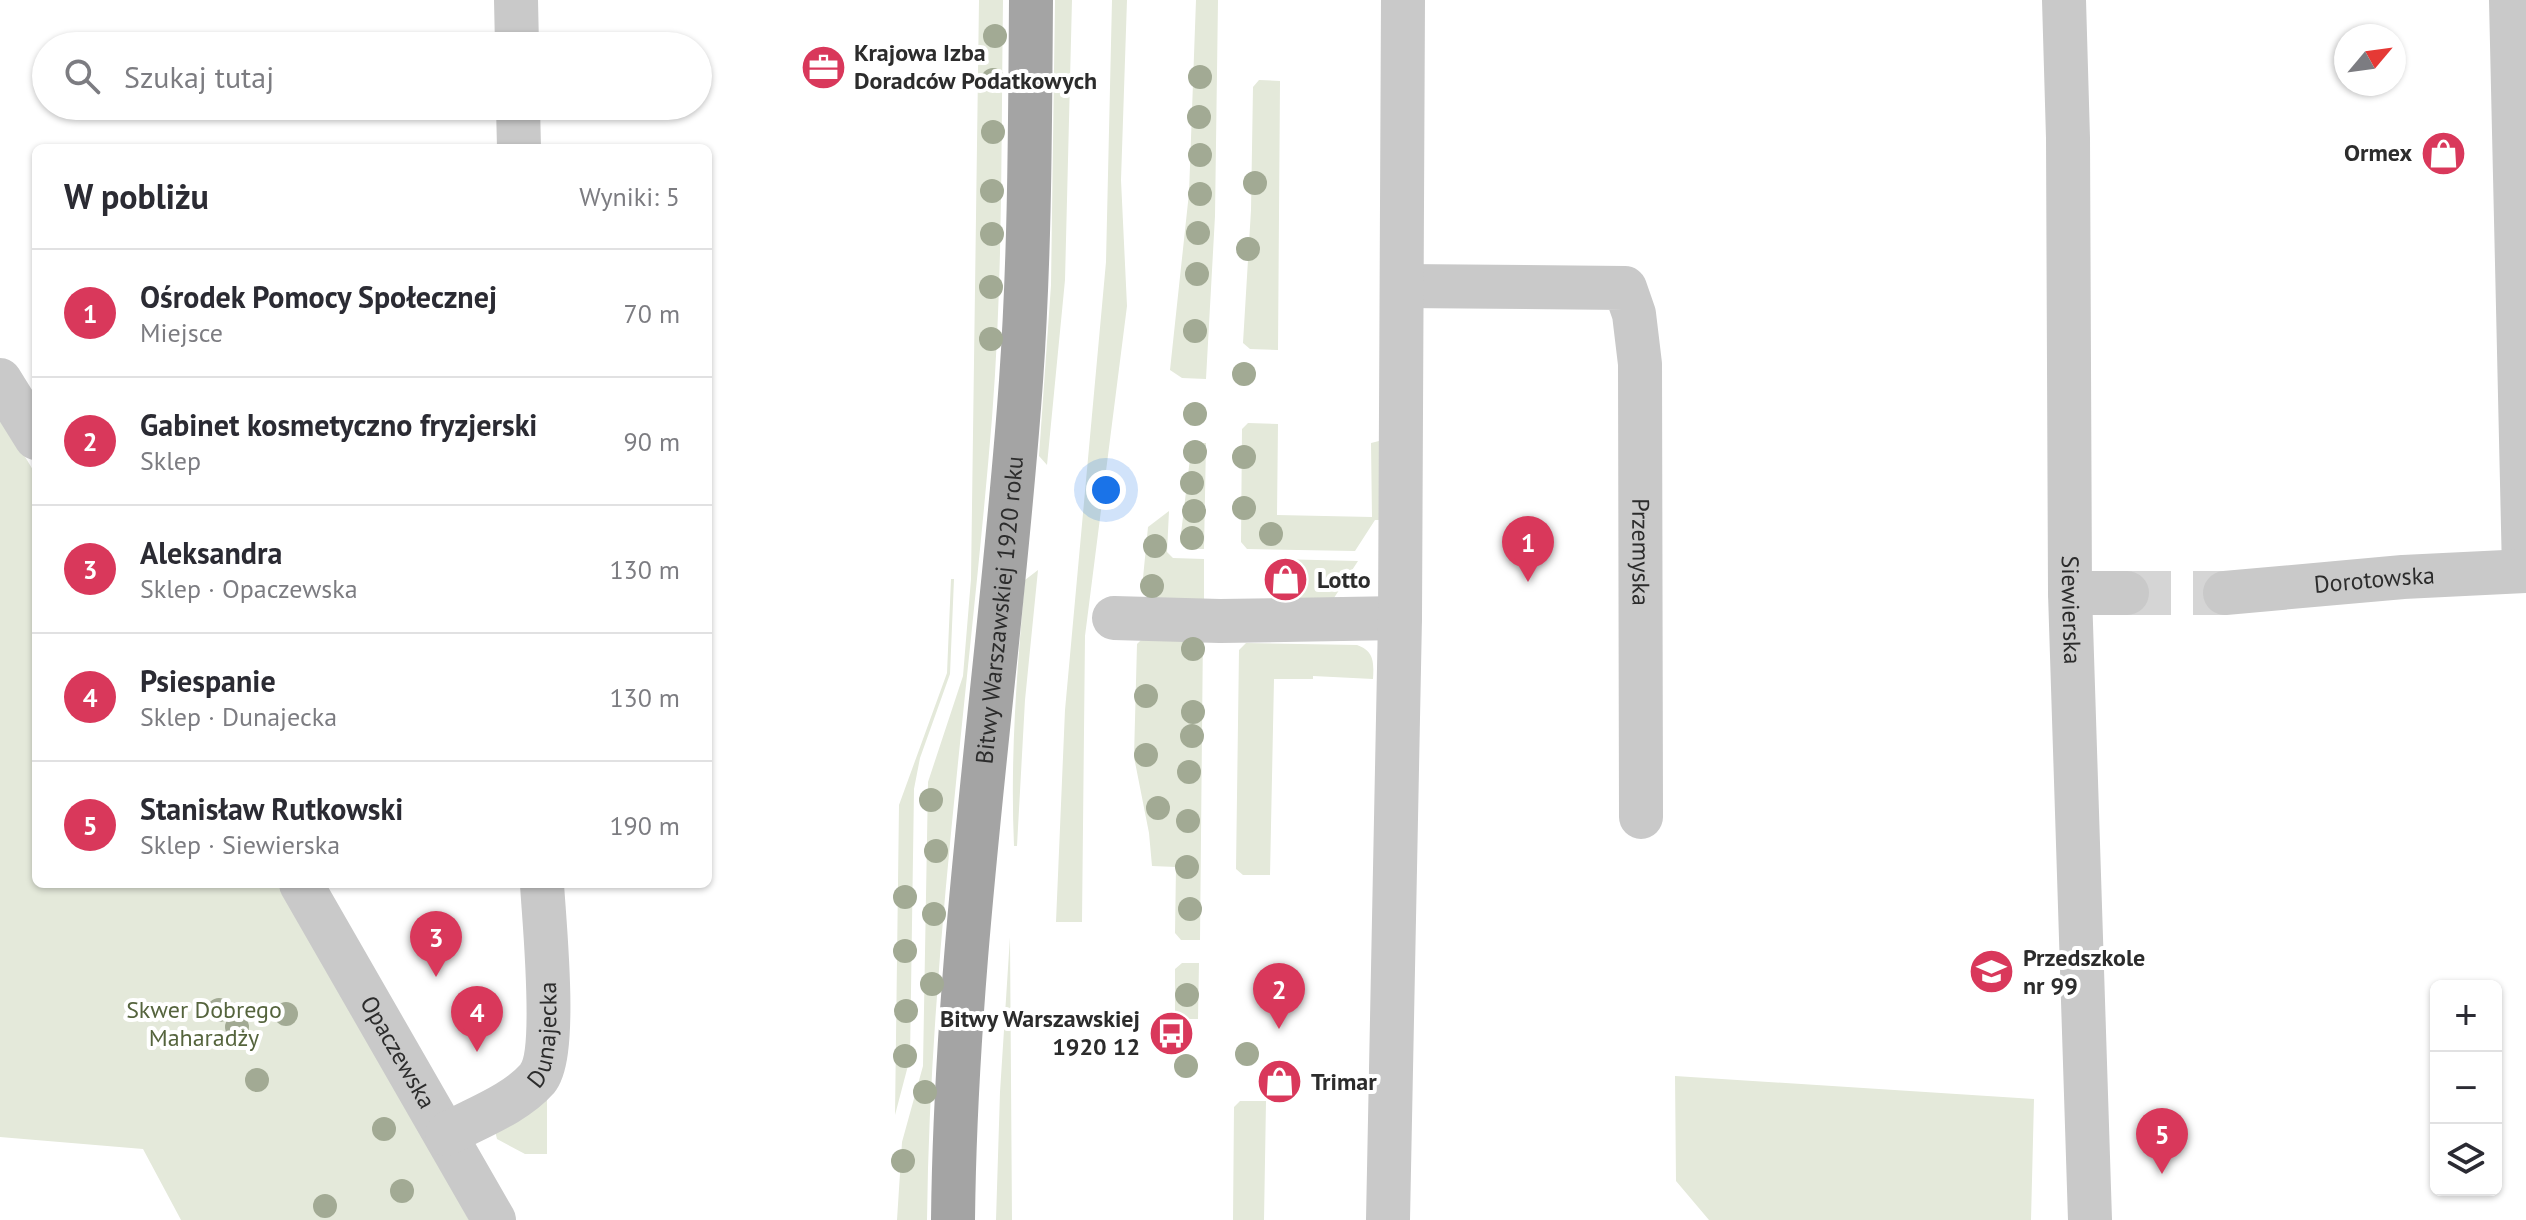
<!DOCTYPE html>
<html lang="pl">
<meta charset="utf-8">
<style>
body{margin:0;font-family:"PT Sans",sans-serif;background:#f2f2f3;color:#2b2b33}
.controls{position:absolute;right:24px;bottom:24px;display:grid;overflow:hidden;border-radius:12px;box-shadow:0 2px 6px #0004}
.controls button{width:72px;height:72px;display:grid;place-items:center;padding:0;border:0;border-bottom:2px solid #e1e1e2;background:#fff;color:#2b2b33;font:40px sans-serif}
.compass{position:absolute;left:2334px;top:24px;width:72px;height:72px;border-radius:50%;background:#fff;box-shadow:0 2px 6px #0004;rotate:61deg}
.you{position:absolute;left:1106px;top:490px;width:28px;height:28px;margin:-20px;border:6px solid #fff;border-radius:50%;background:#1a73e8;box-shadow:0 0 0 12px #1a73e833}
.badge{display:grid;place-items:center;width:52px;height:52px;border-radius:50%;background:#d9385b;color:#fff;font-size:26px;font-weight:700}
.pin{position:absolute;translate:-50% -66px;filter:drop-shadow(0 2px 4px #0008)}
.pin::after{content:'';position:absolute;top:42px;width:28px;height:24px;background:inherit;clip-path:polygon(0 0,100% 0,50% 100%)}
.list{margin:0;padding:0;list-style:none}
h2{display:flex;justify-content:space-between;align-items:center;height:104px;margin:0;padding:0 32px;font-size:34px}
h2 small{font-size:26px;font-weight:400;color:#7c7c81}
.list li{display:grid;grid-template-columns:52px 1fr auto;gap:24px;align-items:center;box-sizing:border-box;height:128px;padding:0 32px;border-top:2px solid #e1e1e2}
.list b{display:block;font-size:30px;white-space:nowrap}
.list p{margin:0;font-size:26px;white-space:nowrap;color:#7c7c81}
.list em{font-size:26px;font-style:normal;color:#7c7c81}
.icon{flex:none;width:44px;height:44px;fill:none;stroke:currentColor;stroke-width:2;stroke-linecap:round;stroke-linejoin:round}
.map{position:relative;flex:none;width:2526px;height:1220px;overflow:hidden}
.search{position:absolute;background:#fff;box-shadow:0 2px 6px #0004;left:32px;top:32px;width:680px;height:88px;display:flex;align-items:center;gap:20px;box-sizing:border-box;padding:0 28px;border-radius:44px;color:#7c7c81;font-size:30px}
.panel{position:absolute;background:#fff;box-shadow:0 2px 6px #0004;left:32px;top:144px;width:680px;height:744px;border-radius:12px}
.map>svg:first-child{display:block}
.green{fill:#e4e9da}
.lines{fill:none;stroke-linecap:round;stroke-linejoin:round}
.minor-tunnel{stroke:#d5d5d5;stroke-width:44;stroke-dasharray:44 22;stroke-linecap:butt}
.minor{stroke:#c9c9c9;stroke-width:44}
.major{stroke:#a4a4a4;stroke-width:44}
.tree{fill:#a2aa94}
.labels{text-anchor:middle;stroke-width:8;stroke-linejoin:round;paint-order:stroke}
.poi-label{font-size:24px;font-weight:bold;fill:#2c2c2c;stroke:#fff;text-anchor:start}
.street-label{font-size:24px;fill:#2c2c2c;stroke:#fff}
.park-label{font-size:24px;fill:#55643d;stroke:#fff}
</style>
<div class="map">
<svg width="2526" height="1220" viewBox="0 0 2526 1220">
<rect width="100%" height="100%" fill="#fff"/>
<path class="green" d="M 979,0 L 1003,0 C 1001,139 1003,279 992,418 C 970,686 930,951 927,1220 L 897,1220 L 902,1142 L 923,1066 L 928,782 L 963,676 L 971,579 Z
M 1055,0 L 1072,0 L 1065,280 L 1047,465 L 1039,456 L 1051,285 Z
M 1112,0 L 1127,0 L 1121,180 L 1127,306 L 1085,636 L 1082,922 L 1056,922 L 1065,710 L 1106,262 Z
M 1196,0 L 1218,0 L 1215,216 L 1206,379 L 1182,378 L 1170,370 L 1189,193 Z
M 1259,80 L 1280,81 L 1278,350 L 1250,349 L 1243,343 L 1251,210 L 1253,87 Z
M 0,415 L 36,475 L 36,884 L 286,884 L 469,1220 L 181,1220 L 143,1149 L 0,1137 Z
M 1248,423 L 1278,424 L 1277,515 L 1372,517 L 1371,443 L 1379,441 L 1380,520 L 1375,520 L 1355,551 L 1247,549 L 1241,542 L 1242,429 Z
M 1199,443 L 1206,443 L 1204,549 L 1186,549 L 1180,542 L 1191,450 Z
M 1169,511 L 1167,552 L 1173,558 L 1204,559 L 1204,607 L 1151,600 L 1142,588 L 1148,527 Z
M 1276,559 L 1358,561 L 1332,601 L 1299,600 L 1299,570 L 1276,569 Z
M 1038,570 L 1025,700 L 1017,846 L 1014,846 C 1010,756 1017,669 1025,580 Z
M 951,579 L 954,579 L 950,674 L 920,758 L 914,789 L 910,1058 L 895,1115 L 899,805 L 947,673 Z
M 1203,630 L 1200,940 L 1181,940 L 1175,933 L 1176,867 L 1152,866 L 1149,833 L 1134,757 L 1137,644 L 1143,638 Z
M 1246,643 L 1357,645 C 1374,651 1374,662 1373,679 L 1313,676 L 1313,679 L 1274,679 L 1270,875 L 1243,875 L 1236,869 L 1239,650 Z
M 1010,937 L 1012,1220 L 996,1220 L 1000,1092 Z
M 1182,963 L 1199,963 L 1198,1019 L 1182,1019 L 1175,1013 L 1175,969 Z
M 1675,1076 L 2034,1099 L 2031,1220 L 1709,1220 L 1676,1181 Z
M 547,1097 L 547,1154 L 525,1154 L 497,1139 L 495,1131 Z
M 1240,1101 L 1266,1101 L 1264,1220 L 1233,1220 L 1234,1107 Z"/>
<g class="lines">
<path class="minor-tunnel" d="M 2127,593 L 2225,593"/>
<g class="minor">
<path d="M 516,0 L 517,46"/>
<path id="s1" d="M 2064,0 L 2068,138 L 2070,593 L 2090,1220"/>
<path d="M 2511,0 L 2524,571"/>
<path d="M 518,106 L 519,148"/>
<path id="s2" d="M 1403,286 L 1625,288 L 1634,314 L 1640,364 L 1641,817"/>
<path d="M 0,380 L 36,438"/>
<path d="M 2070,593 L 2127,593"/>
<path id="s3" d="M 2225,593 L 2403,577 L 2526,571"/>
<path d="M 1114,618 L 1220,621 L 1400,618"/>
<path id="s4" d="M 301,884 L 494,1220"/>
<path id="s5" d="M 447,1134 C 476,1118 515,1104 537,1079 C 558,1054 544,921 542,884"/>
<path d="M 1388,1220 L 1400,618 L 1403,0"/>
</g>
<path class="major" id="s6" d="M 953,1220 C 956,938 1001,661 1021,381 C 1030,254 1030,127 1031,0"/>
</g>
<g class="tree">
<circle cx="995" cy="36" r="12"/>
<circle cx="1200" cy="77" r="12"/>
<circle cx="993" cy="80" r="12"/>
<circle cx="1199" cy="117" r="12"/>
<circle cx="993" cy="132" r="12"/>
<circle cx="1200" cy="155" r="12"/>
<circle cx="1255" cy="183" r="12"/>
<circle cx="992" cy="191" r="12"/>
<circle cx="1200" cy="194" r="12"/>
<circle cx="1198" cy="233" r="12"/>
<circle cx="992" cy="234" r="12"/>
<circle cx="1248" cy="249" r="12"/>
<circle cx="1197" cy="274" r="12"/>
<circle cx="991" cy="287" r="12"/>
<circle cx="1195" cy="331" r="12"/>
<circle cx="991" cy="339" r="12"/>
<circle cx="1244" cy="374" r="12"/>
<circle cx="1195" cy="414" r="12"/>
<circle cx="1195" cy="452" r="12"/>
<circle cx="1244" cy="457" r="12"/>
<circle cx="1192" cy="483" r="12"/>
<circle cx="1244" cy="508" r="12"/>
<circle cx="1194" cy="511" r="12"/>
<circle cx="1271" cy="534" r="12"/>
<circle cx="1192" cy="538" r="12"/>
<circle cx="1155" cy="546" r="12"/>
<circle cx="1152" cy="586" r="12"/>
<circle cx="1193" cy="649" r="12"/>
<circle cx="1146" cy="696" r="12"/>
<circle cx="1193" cy="712" r="12"/>
<circle cx="1192" cy="736" r="12"/>
<circle cx="1146" cy="755" r="12"/>
<circle cx="1189" cy="772" r="12"/>
<circle cx="931" cy="800" r="12"/>
<circle cx="1158" cy="808" r="12"/>
<circle cx="1188" cy="821" r="12"/>
<circle cx="936" cy="851" r="12"/>
<circle cx="1187" cy="867" r="12"/>
<circle cx="905" cy="897" r="12"/>
<circle cx="1190" cy="909" r="12"/>
<circle cx="934" cy="914" r="12"/>
<circle cx="905" cy="951" r="12"/>
<circle cx="932" cy="984" r="12"/>
<circle cx="1187" cy="995" r="12"/>
<circle cx="219" cy="1010" r="12"/>
<circle cx="906" cy="1011" r="12"/>
<circle cx="286" cy="1014" r="12"/>
<circle cx="237" cy="1027" r="12"/>
<circle cx="1247" cy="1054" r="12"/>
<circle cx="905" cy="1056" r="12"/>
<circle cx="1186" cy="1066" r="12"/>
<circle cx="257" cy="1080" r="12"/>
<circle cx="925" cy="1092" r="12"/>
<circle cx="384" cy="1129" r="12"/>
<circle cx="903" cy="1161" r="12"/>
<circle cx="402" cy="1191" r="12"/>
<circle cx="325" cy="1206" r="12"/>
</g>
<defs>
<symbol id="office-disc" viewBox="-11 -11 22 22"><circle r="9.5" fill="#d9385b" stroke="#fff"/><path d="M-6-3h4V-5.5h4V-3h4V5H-6ZM-1-4.5V-3h2v-1.5ZM-6 0V1H6V0Z" fill="#fff"/></symbol>
<symbol id="shop-disc" viewBox="-11 -11 22 22"><circle r="9.5" fill="#d9385b" stroke="#fff"/><path d="M-5-2.5h2.3a2.7 3.5 0 0 1 5.4 0H5L5.5 6h-11ZM-1.5-2.5h3a1.5 2.3 0 0 0-3 0Z" fill="#fff"/></symbol>
<symbol id="school-disc" viewBox="-11 -11 22 22"><circle r="9.5" fill="#d9385b" stroke="#fff"/><path d="M0-5L7-2L0 1L-7-2ZM-4 1L0 2.5L4 1V4Q0 6-4 4Z" fill="#fff"/></symbol>
<symbol id="bus-disc" viewBox="-11 -11 22 22"><circle r="9.5" fill="#d9385b" stroke="#fff"/><path d="M-5-6H5V4H4V6H2V4H-2V6H-4V4H-5ZM-3.5-4V0h7V-4ZM-3.5 1.2v1.5H-2V1.2ZM2 1.2v1.5H3.5V1.2Z" fill="#fff"/></symbol>
</defs>
<g fill-rule="evenodd">
<use href="#office-disc" x="798" y="42" width="51" height="51"/>
<use href="#shop-disc" x="2418" y="128" width="51" height="51"/>
<use href="#shop-disc" x="1260" y="554" width="51" height="51"/>
<use href="#school-disc" x="1966" y="946" width="51" height="51"/>
<use href="#bus-disc" x="1146" y="1008" width="51" height="51"/>
<use href="#shop-disc" x="1254" y="1056" width="51" height="51"/>
</g>
<g class="labels">
<g class="poi-label">
<text x="854" y="61">Krajowa Izba<tspan x="854" dy="28">Doradców Podatkowych</tspan></text>
<text x="2412" y="161" text-anchor="end">Ormex</text>
<text x="1317" y="588">Lotto</text>
<text x="2023" y="966">Przedszkole<tspan x="2023" dy="28">nr 99</tspan></text>
<text x="1140" y="1027" text-anchor="end">Bitwy Warszawskiej<tspan x="1140" dy="28">1920 12</tspan></text>
<text x="1311" y="1090">Trimar</text>
</g>
<g class="street-label">
<text dy="8" stroke="none"><textPath href="#s2" startOffset="488">Przemyska</textPath></text>
<text dy="8" stroke="none"><textPath href="#s3" startOffset="150">Dorotowska</textPath></text>
<text dy="8" stroke="none"><textPath href="#s6" startOffset="612">Bitwy Warszawskiej 1920 roku</textPath></text>
<text dy="8" stroke="none"><textPath href="#s1" startOffset="610">Siewierska</textPath></text>
<text dy="8" stroke="none"><textPath href="#s5" startOffset="152">Dunajecka</textPath></text>
<text dy="8" stroke="none"><textPath href="#s4" startOffset="194">Opaczewska</textPath></text>
</g>
<g class="park-label">
<text x="204" y="1018">Skwer Dobrego<tspan x="204" dy="28">Maharadży</tspan></text>
</g>
</g>
</svg>
<div class="controls">
<button>+</button>
<button>−</button>
<button><svg class="icon" aria-label="layers" viewBox="0 0 24 24"><path d="M12 4l9 5-9 5-9-5zM3 14l9 5 9-5"/></svg></button>
</div>
<svg class="compass" viewBox="-18 -18 36 36"><path d="M0-13l5 13h-10z" fill="#e53935"/><path d="M0 13l5-13h-10z" fill="#7c7c81"/></svg>
<div class="you"></div>
<div class="pin badge" style="left:1528px;top:582px">1</div>
<div class="pin badge" style="left:1279px;top:1029px">2</div>
<div class="pin badge" style="left:436px;top:977px">3</div>
<div class="pin badge" style="left:477px;top:1052px">4</div>
<div class="pin badge" style="left:2162px;top:1174px">5</div>
<div class="search"><svg class="icon" aria-label="search" viewBox="0 0 24 24"><circle cx="10" cy="10" r="6"/><path d="M15 15l6 6"/></svg>Szukaj tutaj</div>
<section class="panel">
<h2>W pobliżu<small>Wyniki: 5</small></h2>
<ul class="list">
<li><span class="badge">1</span><div><b>Ośrodek Pomocy Społecznej</b><p>Miejsce</p></div><em>70 m</em></li>
<li><span class="badge">2</span><div><b>Gabinet kosmetyczno fryzjerski</b><p>Sklep</p></div><em>90 m</em></li>
<li><span class="badge">3</span><div><b>Aleksandra</b><p>Sklep · Opaczewska</p></div><em>130 m</em></li>
<li><span class="badge">4</span><div><b>Psiespanie</b><p>Sklep · Dunajecka</p></div><em>130 m</em></li>
<li><span class="badge">5</span><div><b>Stanisław Rutkowski</b><p>Sklep · Siewierska</p></div><em>190 m</em></li>
</ul>
</section>
</div>
